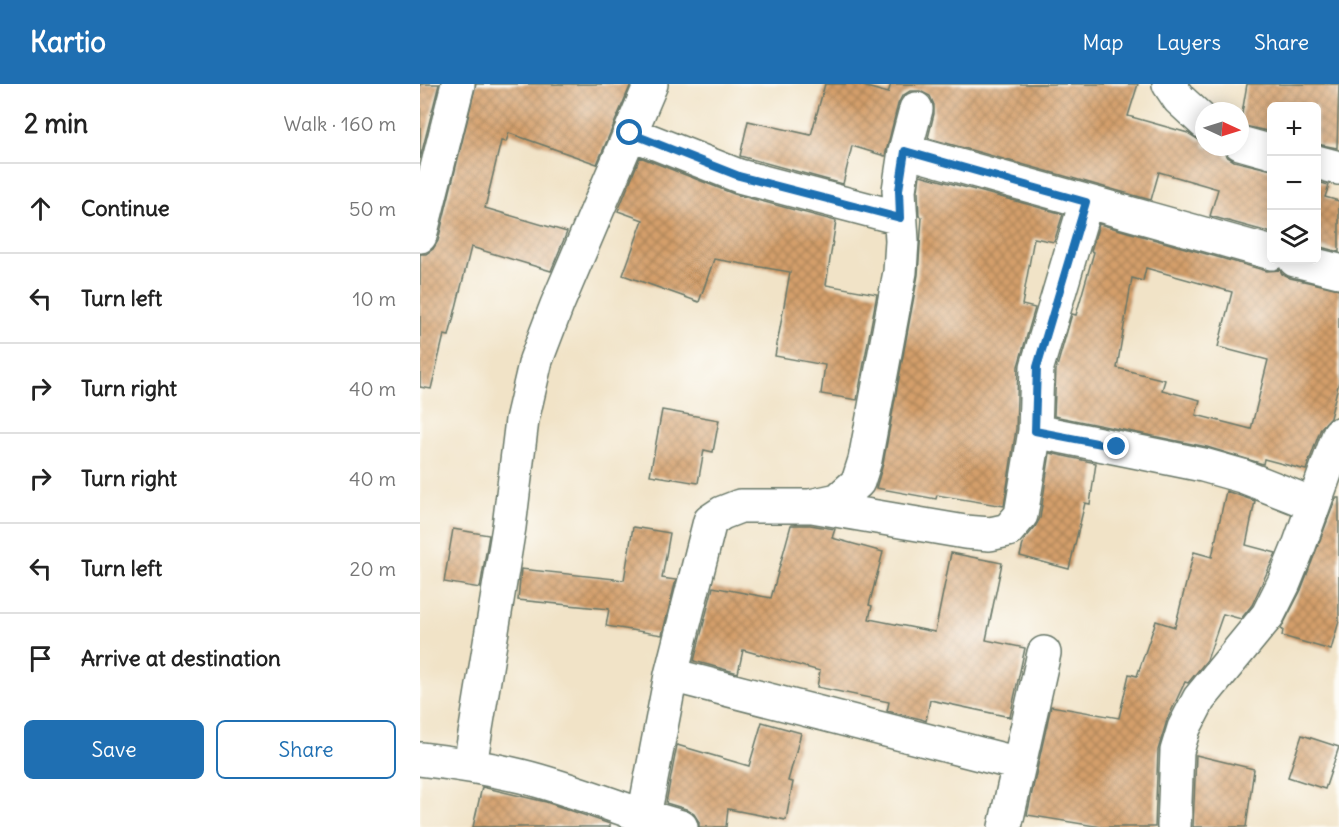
<!DOCTYPE html>
<meta charset="utf-8">
<style>
body{margin:0;font-family:Delius,sans-serif;background:#f6f6f6;color:#222}
.controls{position:absolute;right:18px;top:18px;display:grid;overflow:hidden;border-radius:9px;box-shadow:0 3px 15px #0003}
.controls button{width:54px;height:54px;display:grid;place-items:center;padding:0;border:0;border-bottom:2px solid #e0e0e0;background:#fff;color:#222;font:30px sans-serif}
.compass{position:absolute;left:775px;top:18px;width:54px;height:54px;border-radius:50%;background:#fff;box-shadow:0 3px 15px #0003;rotate:94deg}
.stop{position:absolute;width:18px;height:18px;margin:-14px;border:4px solid #1f6fb2;border-radius:50%;background:#fff}
.stop.end{background:#1f6fb2;border-color:#fff;box-shadow:0 2px 6px #0008}
.list{margin:0;padding:0;list-style:none}
h2{display:flex;justify-content:space-between;align-items:center;height:78px;margin:0;padding:0 24px;font-size:26px}
h2 small{font-size:20px;font-weight:400;color:#767676}
.list li{display:grid;grid-template-columns:39px 1fr auto;gap:18px;align-items:center;box-sizing:border-box;height:90px;padding:0 24px;border-top:2px solid #e0e0e0}
.list b{display:block;font-size:22px;white-space:nowrap}
.list em{font-size:20px;font-style:normal;color:#767676}
.actions{display:flex;gap:12px;padding:18px 24px}
.actions a{flex:1;padding:14px 0;border:2px solid #1f6fb2;border-radius:9px;text-align:center;font-size:21px;color:#1f6fb2}
.actions .main{background:#1f6fb2;color:#fff}
.icon{flex:none;width:33px;height:33px;fill:none;stroke:currentColor;stroke-width:2;stroke-linecap:round;stroke-linejoin:round}
.map{position:relative;flex:none;width:919px;height:743px;overflow:hidden}
header{display:flex;align-items:center;gap:36px;box-sizing:border-box;height:84px;padding:0 30px;background:#1f6fb2;color:#fff}
header strong{font-size:28px}
nav{display:flex;gap:33px;margin-inline-start:auto;font-size:21px}
main{display:flex}
aside{flex:1;background:#fff}
.map>svg:first-child{display:block}
.building{fill:url(#building-cross-hatch);fill-rule:evenodd}
.lines{fill:none;stroke-linecap:round;stroke-linejoin:round}
.minor-casing{stroke:#687767;stroke-width:36}
.minor{stroke:#fff;stroke-width:33}
.route{stroke:#1f6fb2;stroke-width:8}
</style>
<header>
<strong>Kartio</strong>
<nav><a>Map</a><a>Layers</a><a>Share</a></nav>
</header>
<main>
<aside>
<h2>2 min<small>Walk · 160 m</small></h2>
<ul class="list">
<li><svg class="icon" aria-label="ahead" viewBox="0 0 24 24"><path d="M12 20V5M6 11l6-6 6 6"/></svg><div><b>Continue</b></div><em>50 m</em></li>
<li><svg class="icon" aria-label="left" viewBox="0 0 24 24"><path d="M17 20v-9H6M10 6l-5 5 5 5"/></svg><div><b>Turn left</b></div><em>10 m</em></li>
<li><svg class="icon" aria-label="right" viewBox="0 0 24 24"><path d="M7 20v-9h11M14 6l5 5-5 5"/></svg><div><b>Turn right</b></div><em>40 m</em></li>
<li><svg class="icon" aria-label="right" viewBox="0 0 24 24"><path d="M7 20v-9h11M14 6l5 5-5 5"/></svg><div><b>Turn right</b></div><em>40 m</em></li>
<li><svg class="icon" aria-label="left" viewBox="0 0 24 24"><path d="M17 20v-9H6M10 6l-5 5 5 5"/></svg><div><b>Turn left</b></div><em>20 m</em></li>
<li><svg class="icon" aria-label="arrive" viewBox="0 0 24 24"><path d="M6 21V4h12l-3 4 3 4H6"/></svg><div><b>Arrive at destination</b></div></li>
</ul>
<div class="actions"><a class="main">Save</a><a>Share</a></div>
</aside>
<div class="map">
<svg width="919" height="743" viewBox="0 0 919 743">
<defs>
<pattern id="building-cross-hatch" width="8" height="8" patternUnits="userSpaceOnUse" patternTransform="scale(1.5)"><rect width="8" height="8" fill="#d49f6a"/><path d="M0 0l8 8M0 8l8-8" fill="none" stroke="#ab8358"/></pattern>
</defs>
<rect width="100%" height="100%" fill="#fdfcf7"/>
<filter id="ink" filterUnits="userSpaceOnUse"><feTurbulence type="fractalNoise" baseFrequency=".0167" numOctaves="2"/><feDisplacementMap in="SourceGraphic" scale="12" xChannelSelector="R" yChannelSelector="G"/><feConvolveMatrix kernelMatrix="1 2 1 2 8 2 1 2 1" color-interpolation-filters="sRGB"/></filter>
<filter id="wash" filterUnits="userSpaceOnUse"><feTurbulence type="fractalNoise" baseFrequency=".008" numOctaves="4" result="noise"/><feDisplacementMap in="SourceGraphic" scale="24" xChannelSelector="R" yChannelSelector="G"/><feGaussianBlur stdDeviation="1.35" result="paint"/><feColorMatrix in="noise" values="0 0 0 0 0 0 0 0 0 0 0 0 0 0 0 0 0 1.4 0 .05"/><feComposite in="paint" operator="in"/></filter>
<g filter="url(#wash)">
<rect width="100%" height="100%" fill="#f1e3c7"/>
<g id="blocks">
<path class="building" d="M 0,0 L 19,0 L 0,75 Z
M 56,0 L 211,0 L 177,80 L 89,49 L 86,58 L 81,57 L 65,124 L 147,148 L 131,187 L 51,163 L 29,252 L 24,251 L 11,305 L 0,303 L 0,170 L 6,170 L 13,165 L 18,157 Z
M 405,0 L 436,0 L 468,9 L 471,0 L 718,0 L 708,32 L 768,49 L 779,56 L 784,56 L 784,63 L 802,63 L 806,72 L 814,77 L 852,86 L 852,149 L 790,132 L 798,105 L 739,88 L 731,116 L 508,54 L 514,30 L 514,21 L 510,12 L 500,7 L 490,7 L 482,12 L 478,20 L 465,72 L 432,62 L 423,100 L 320,72 L 328,37 L 391,51 Z
M 827,0 L 919,0 L 917,64 L 897,60 L 897,22 L 852,22 L 852,48 L 820,41 Z
M 220,73 L 314,110 L 416,137 L 406,201 L 457,210 L 437,316 L 401,310 L 405,281 L 355,272 L 370,188 L 294,175 L 279,218 L 203,191 L 223,136 L 198,127 Z
M 500,91 L 643,130 L 634,158 L 614,154 L 602,221 L 615,224 L 598,282 L 596,345 L 584,422 L 517,411 L 516,415 L 456,404 L 463,380 L 498,191 L 502,133 L 499,132 L 498,107 Z
M 897,98 L 909,101 L 905,113 L 919,117 L 919,168 L 897,162 Z
M 679,140 L 847,187 L 860,186 L 862,190 L 870,194 L 919,205 L 919,298 L 910,334 L 901,344 L 886,386 L 844,375 L 843,380 L 787,363 L 634,332 L 636,286 L 652,230 L 656,231 L 674,168 L 671,167 ZM 726,184 L 812,208 L 798,263 L 848,276 L 831,345 L 776,331 L 780,316 L 742,306 L 745,296 L 697,284 L 712,194 L 723,197 Z
M 242,326 L 299,336 L 293,368 L 284,366 L 278,399 L 230,391 Z
M 630,369 L 676,379 L 670,420 L 665,419 L 649,485 L 600,472 L 604,456 L 615,443 L 620,434 Z
M 806,407 L 835,417 L 826,461 L 856,469 L 832,521 L 821,535 L 803,530 L 787,576 L 768,599 L 765,598 L 747,636 L 738,666 L 735,743 L 681,743 L 607,731 L 631,622 L 699,634 L 709,590 L 717,592 L 736,537 L 755,543 L 774,468 L 792,473 Z
M 916,414 L 919,414 L 919,537 L 911,566 L 862,552 L 863,546 L 861,545 L 881,506 Z
M 371,441 L 390,441 L 415,445 L 412,454 L 463,468 L 449,521 L 452,522 L 449,535 L 515,548 L 531,469 L 582,479 L 566,556 L 605,564 L 590,633 L 510,616 L 506,637 L 501,635 L 467,627 L 469,618 L 397,603 L 400,587 L 323,566 L 318,589 L 274,577 L 293,503 L 351,514 Z
M 213,443 L 250,449 L 242,494 L 256,496 L 242,551 L 186,542 L 189,525 L 98,516 L 101,485 L 204,496 Z
M 33,445 L 69,451 L 60,504 L 24,498 Z
M 342,638 L 381,649 L 368,697 L 373,698 L 366,736 L 308,725 L 306,743 L 279,743 L 279,738 L 274,730 L 266,725 L 246,719 L 257,661 L 329,682 Z
M 882,651 L 919,663 L 905,705 L 868,693 Z
M 776,671 L 834,685 L 826,743 L 773,743 Z
M 62,703 L 126,718 L 190,740 L 190,743 L 53,743 Z"/>
</g>
</g>
<g filter="url(#ink)">
<use href="#blocks" fill-opacity="0" stroke="#687767" stroke-width="1.5"/>
<g class="lines">
<defs>
<path id="minor" d="M 749,0 L 759,15 L 784,38
M 210,49 L 319,92 L 480,134
M 820,59 L 852,68
M 485,67 L 852,169
M 896,78 L 919,84
M 666,118 L 617,283 L 615,347 L 783,381 L 822,392 L 893,420
M 0,152 L 38,0
M 875,176 L 919,187
M 392,422 L 545,448 L 570,450 L 588,446 L 601,431 L 615,347
M 251,591 L 599,680
M 0,675 C 34,679 67,684 101,692 C 142,702 183,718 224,732 L 221,743
M 50,681 L 89,443 L 102,336 L 116,276 L 137,221 L 231,0
M 261,743 L 224,732 L 251,591 L 290,437 L 302,429 L 320,422 L 390,422 L 418,416 L 438,398 L 445,376 L 480,188 L 482,157 L 479,106 L 485,67 L 496,25
M 585,743 L 624,569
M 754,743 L 757,667 L 764,644 L 779,615 L 848,531 L 864,499 L 879,462 L 919,350"/>
</defs>
<use href="#minor" class="minor-casing"/>
<use href="#minor" class="minor"/>
</g>
</g>
<g class="lines" filter="url(#ink)">
<path class="route" d="M 210,49 L 319,92 L 480,134 L 479,106 L 485,67 L 666,118 L 617,283 L 615,347 L 697,363"/>
</g>
</svg>
<div class="controls">
<button>+</button>
<button>−</button>
<button><svg class="icon" aria-label="layers" viewBox="0 0 24 24"><path d="M12 4l9 5-9 5-9-5zM3 14l9 5 9-5"/></svg></button>
</div>
<svg class="compass" viewBox="-18 -18 36 36"><path d="M0-13l5 13h-10z" fill="#e53935"/><path d="M0 13l5-13h-10z" fill="#767676"/></svg>
<div class="stop" style="left:210px;top:49px"></div>
<div class="stop end" style="left:697px;top:363px"></div>
</div>
</main>
